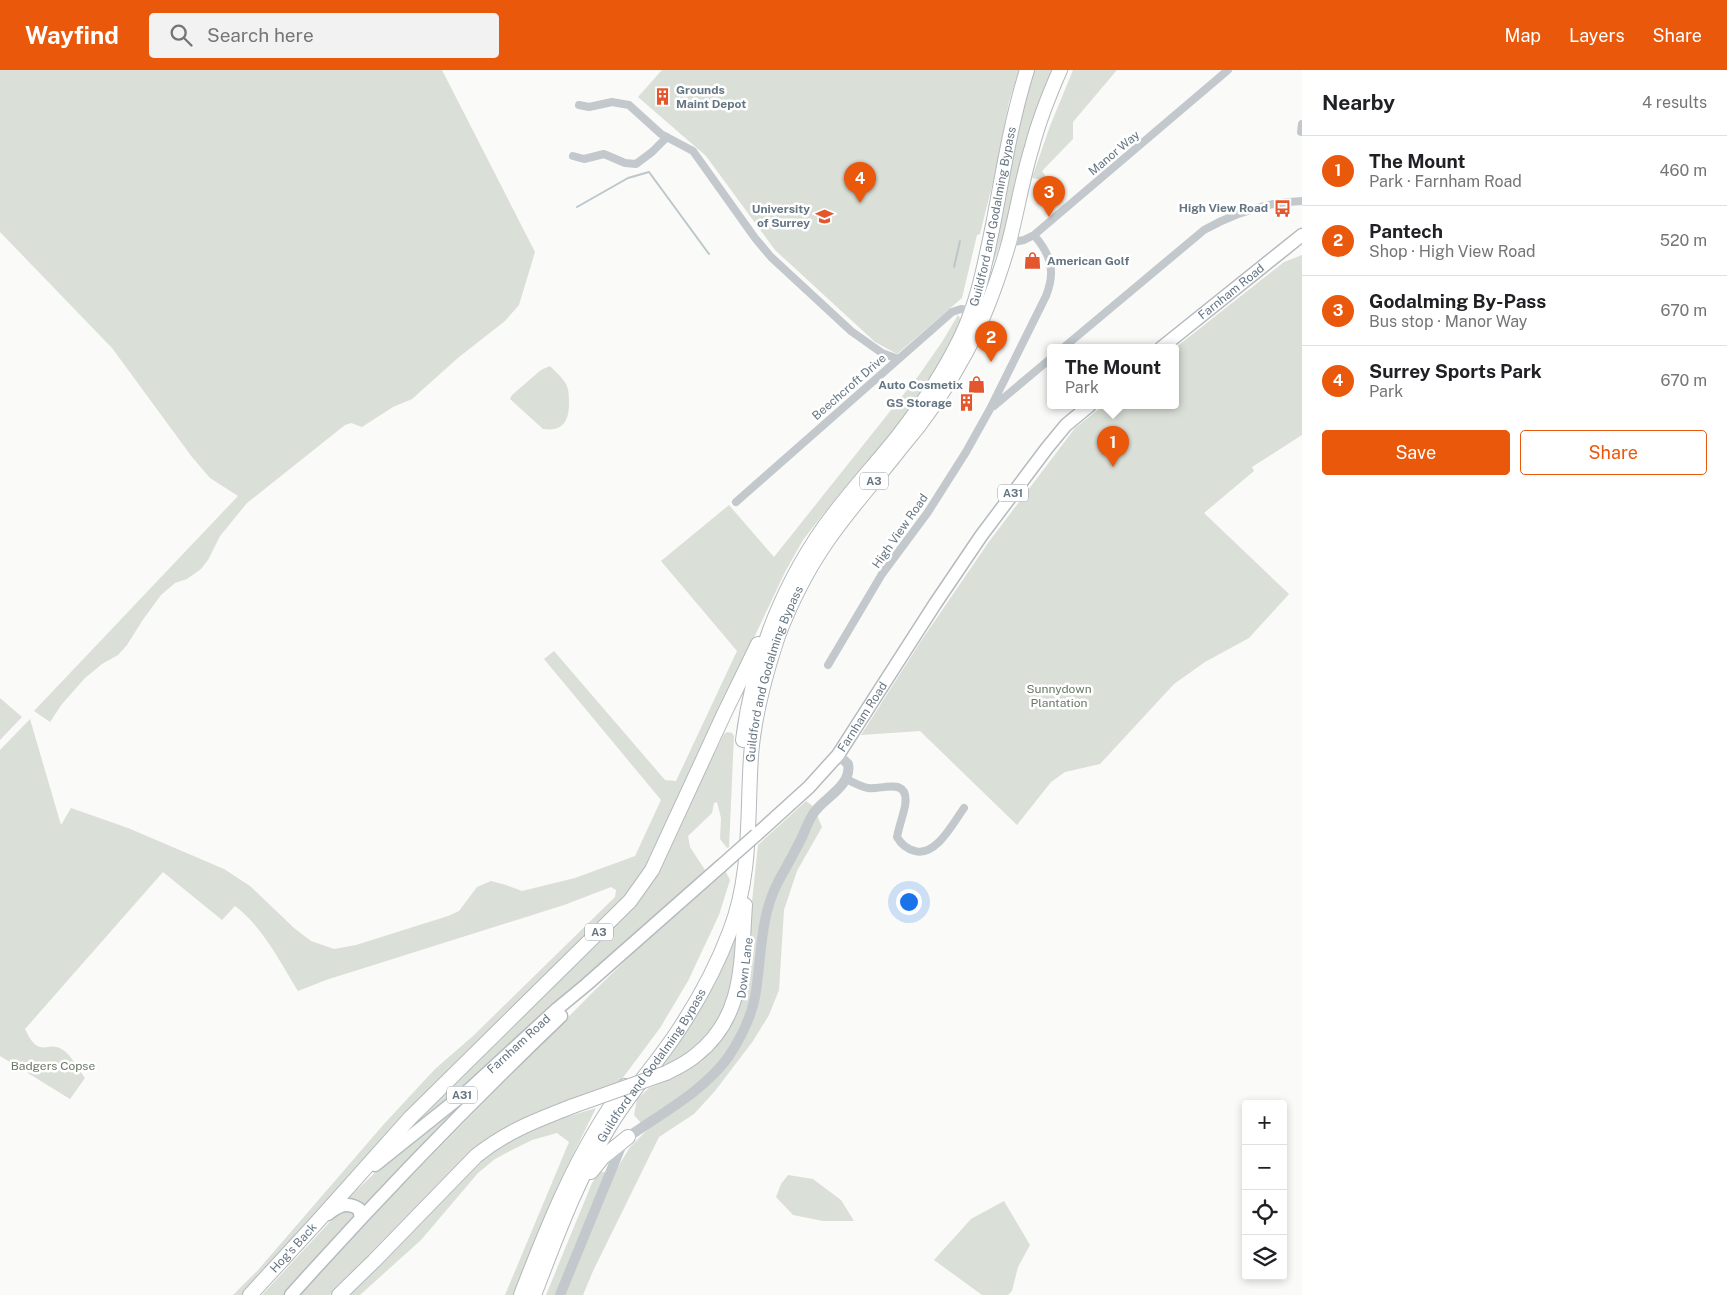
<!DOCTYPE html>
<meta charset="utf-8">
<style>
body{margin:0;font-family:"Public Sans",sans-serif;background:#f2f2f2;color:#202124}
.controls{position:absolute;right:15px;bottom:15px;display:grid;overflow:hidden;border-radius:5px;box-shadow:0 2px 8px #0003}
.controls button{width:45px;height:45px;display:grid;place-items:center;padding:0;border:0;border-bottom:1px solid #e0e0e0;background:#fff;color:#202124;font:25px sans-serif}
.you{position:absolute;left:908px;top:831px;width:18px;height:18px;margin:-12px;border:4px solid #fff;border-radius:50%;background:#1a73e8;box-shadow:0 0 0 8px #1a73e833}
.badge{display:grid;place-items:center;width:32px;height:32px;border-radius:50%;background:#ea580c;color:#fff;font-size:16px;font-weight:700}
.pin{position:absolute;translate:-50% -41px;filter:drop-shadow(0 1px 2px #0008)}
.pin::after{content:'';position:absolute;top:26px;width:18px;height:15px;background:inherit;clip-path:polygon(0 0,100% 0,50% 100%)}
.popup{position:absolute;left:1047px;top:274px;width:132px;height:65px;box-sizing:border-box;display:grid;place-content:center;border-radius:5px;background:#fff;filter:drop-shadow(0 1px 4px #0005);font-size:16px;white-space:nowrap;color:#757577}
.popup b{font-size:19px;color:#202124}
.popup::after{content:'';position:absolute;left:50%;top:100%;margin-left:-10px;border:10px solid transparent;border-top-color:#fff}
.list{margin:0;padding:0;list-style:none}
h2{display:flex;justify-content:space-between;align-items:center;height:65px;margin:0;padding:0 20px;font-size:21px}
h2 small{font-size:16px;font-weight:400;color:#757577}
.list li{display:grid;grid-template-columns:32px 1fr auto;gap:15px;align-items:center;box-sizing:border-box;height:70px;padding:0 20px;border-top:1px solid #e0e0e0}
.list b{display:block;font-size:19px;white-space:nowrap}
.list p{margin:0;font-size:16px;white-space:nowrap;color:#757577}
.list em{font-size:16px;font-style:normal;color:#757577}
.actions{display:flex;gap:10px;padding:15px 20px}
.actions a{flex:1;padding:11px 0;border:1px solid #ea580c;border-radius:5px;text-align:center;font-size:18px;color:#ea580c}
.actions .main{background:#ea580c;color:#fff}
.icon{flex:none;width:28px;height:28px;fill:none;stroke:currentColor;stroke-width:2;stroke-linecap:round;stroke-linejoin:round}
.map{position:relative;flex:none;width:1302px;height:1225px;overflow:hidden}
header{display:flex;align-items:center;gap:30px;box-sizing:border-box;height:70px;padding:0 25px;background:#ea580c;color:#fff}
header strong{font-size:24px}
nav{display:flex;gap:28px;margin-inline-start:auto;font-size:18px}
.search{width:350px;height:45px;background:#f2f2f2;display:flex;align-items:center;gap:12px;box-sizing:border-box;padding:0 18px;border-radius:5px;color:#757577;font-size:19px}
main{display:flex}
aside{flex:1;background:#fff}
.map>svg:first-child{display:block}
.green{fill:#dadfd7}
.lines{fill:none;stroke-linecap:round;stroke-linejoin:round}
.stream{stroke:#bbc7cb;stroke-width:2}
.primary-casing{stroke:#b5babe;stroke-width:15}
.trunk-casing{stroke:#b4b9bd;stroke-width:16}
.minor{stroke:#c3c8cc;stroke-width:8}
.tertiary{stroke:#c3c8cc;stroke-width:10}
.primary{stroke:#fff;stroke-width:12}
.trunk{stroke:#fff;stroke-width:14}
.primary-bridge-casing{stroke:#b5babe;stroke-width:15;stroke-linecap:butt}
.trunk-bridge-casing{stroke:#b4b9bd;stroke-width:16;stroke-linecap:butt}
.primary-bridge{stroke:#fff;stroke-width:12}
.trunk-bridge{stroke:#fff;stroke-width:14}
.labels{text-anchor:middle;stroke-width:5;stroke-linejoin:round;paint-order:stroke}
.shield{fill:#fff;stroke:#939fa8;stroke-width:1}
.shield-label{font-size:11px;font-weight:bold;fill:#657683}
.poi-label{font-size:12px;font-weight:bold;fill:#657683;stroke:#fff;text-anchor:end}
.street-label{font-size:12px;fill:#657683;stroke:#fff}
.park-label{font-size:12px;fill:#687a64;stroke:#fff}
</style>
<header>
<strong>Wayfind</strong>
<div class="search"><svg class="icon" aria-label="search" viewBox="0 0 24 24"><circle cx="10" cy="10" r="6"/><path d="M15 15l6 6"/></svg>Search here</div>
<nav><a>Map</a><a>Layers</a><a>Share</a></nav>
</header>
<main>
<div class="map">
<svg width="1302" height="1225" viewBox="0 0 1302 1225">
<rect width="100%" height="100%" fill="#fafaf8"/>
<path class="green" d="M 0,0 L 442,0 L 535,182 L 519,235 L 505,251 L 459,287 L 412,329 L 393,337 L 362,357 L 351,353 L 345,355 L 247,433 L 220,466 L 208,490 L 201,499 L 187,509 L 175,513 L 161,525 L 142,551 L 127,575 L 118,585 L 102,594 L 85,608 L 62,634 L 50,652 L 34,641 L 238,426 L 210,408 L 192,387 L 112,278 L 0,162 Z
M 662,0 L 1019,0 L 1009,32 L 994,108 L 980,164 L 977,165 L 962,228 L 897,284 L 875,272 L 775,180 L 706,86 L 638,27 Z
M 1034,0 L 1054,0 L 1009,150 L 991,199 L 989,199 L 1017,62 Z
M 1073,0 L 1117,0 L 1073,52 L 1073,69 L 1042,101 L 1046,107 L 1043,110 L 1032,108 L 1050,56 Z
M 1302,185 L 1302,365 L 1252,397 L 1254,401 L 1204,443 L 1289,524 L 1249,568 L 1205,592 L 1174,614 L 1100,694 L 1065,702 L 1051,712 L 1017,755 L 920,661 L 861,665 L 921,571 L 988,473 L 1075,358 L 1103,336 L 1176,336 L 1175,278 L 1284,192 Z
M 958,245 L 961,250 L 958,257 L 928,313 L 894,359 L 824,443 L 803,470 L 785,502 L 638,814 L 246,1225 L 233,1225 L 258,1200 L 384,1054 L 435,999 L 473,966 L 615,827 L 616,820 L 611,817 L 564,835 L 326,910 L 298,921 C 280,892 263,857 235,836 L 222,850 L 163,802 L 25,959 C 40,991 47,969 63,980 C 70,984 80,1001 85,1008 L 70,1029 L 0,986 L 0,680 L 30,649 L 61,755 L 71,738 L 128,758 L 224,799 L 250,816 L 294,858 L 311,871 L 334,879 L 356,875 L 448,846 L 459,841 L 477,817 L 491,811 L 506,815 L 522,821 L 575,808 L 635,786 L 661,730 L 544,589 L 554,581 L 665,710 L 676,711 L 737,581 L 661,491 L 729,435 L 774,487 L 919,305 L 942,272 Z
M 550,296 C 555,301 562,307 566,314 C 569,320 569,327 569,333 C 569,351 563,362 543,359 L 510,329 L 512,325 L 541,300 Z
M 0,628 L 22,647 L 0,670 Z
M 727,662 L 732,663 L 734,666 L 729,777 L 727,778 L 720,769 L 721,748 L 717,732 L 714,733 L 712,743 L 688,766 L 690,777 L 705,800 L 486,1001 L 396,1072 L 598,868 L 675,765 L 724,664 Z
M 806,731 L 813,736 L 822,757 L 797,801 L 784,840 L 779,920 L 769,945 L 753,971 L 715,1021 L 694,1044 L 659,1067 L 593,1201 L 583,1225 L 546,1225 L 592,1113 L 600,1102 L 615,1102 L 630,1077 L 647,1060 L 634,1045 L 637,1029 L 649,1018 L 676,1007 L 693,995 L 713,976 L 749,860 L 758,775 Z
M 726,802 L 730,810 L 719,845 L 688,911 L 660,958 L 619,1013 L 510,1055 L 482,1072 L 366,1192 L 330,1225 L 300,1225 L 365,1153 L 592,923 L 630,886 Z
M 740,850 C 737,875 735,902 730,927 C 729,931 726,936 724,941 C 710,969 685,987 656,1000 Z
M 488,1011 L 365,1138 L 346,1130 L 379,1099 Z
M 596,1038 L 558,1115 L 513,1225 L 505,1225 L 569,1072 L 557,1063 L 532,1070 L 512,1080 L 495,1089 L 478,1103 L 421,1170 L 360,1225 L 345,1225 L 473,1097 L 492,1080 L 546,1053 Z
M 788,1105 L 813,1109 L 841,1130 L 854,1151 L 823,1151 L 793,1145 L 776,1127 L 781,1114 Z
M 1004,1131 L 1030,1175 L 1018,1197 L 1012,1221 L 1008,1225 L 982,1225 L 934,1190 L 971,1149 Z
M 345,1139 L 358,1145 L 288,1225 L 262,1225 L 337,1144 Z"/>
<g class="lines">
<path class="stream" d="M 577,137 L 628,108 L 649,102 L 709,184
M 954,197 L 960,171"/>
<defs>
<g id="primary">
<path id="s1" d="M 1161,278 L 1302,165"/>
<path id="s2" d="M 756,765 L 809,717 L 838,685 L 935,534 L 981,466 L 1047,378 L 1066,355 L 1089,336"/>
<path id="s3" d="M 375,1095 L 470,1019 L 557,939 L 586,915 L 721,796"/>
<path d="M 328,1144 C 338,1136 347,1131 359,1139 L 361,1148"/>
<path d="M 291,1225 C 377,1129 467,1036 561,946"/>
</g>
<g id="trunk">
<path id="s4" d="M 743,670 C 753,593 780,520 824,457 C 847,425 874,396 898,366 C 922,335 944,302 961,267 C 978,232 985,193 993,155 C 1003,103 1011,51 1027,0"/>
<path d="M 666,1003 C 676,998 687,993 696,985 C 745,947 741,891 745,835"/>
<path d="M 591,1102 L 603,1087 L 628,1067"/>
<path id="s5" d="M 250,1225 L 318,1151 L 410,1048 L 630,831 L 652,800 L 724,644 L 758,574"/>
<path d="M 339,1225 L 374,1191 L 476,1086 C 507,1061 537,1050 573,1036"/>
<path d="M 521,1225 C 549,1152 578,1080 625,1016"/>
<path id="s6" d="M 534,1225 C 556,1168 577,1110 609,1057 C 630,1022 658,992 680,958 C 699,929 718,893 730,861 C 752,805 747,744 751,686 C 754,645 765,605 778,566 C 791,532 807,500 828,470 C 850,438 876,410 900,379 C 925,350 947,318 965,284 C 984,250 997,213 1008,176 C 1017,143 1022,109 1032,77 C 1039,50 1049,25 1060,0"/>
</g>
</defs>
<use href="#primary" class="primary-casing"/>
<use href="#trunk" class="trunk-casing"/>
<path class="minor" d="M 579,35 L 589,37 L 612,32 L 629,35 L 661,64 L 693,81 L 755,168 L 771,187 L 851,261 L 882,283 L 898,289
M 1301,62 L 1302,54
M 573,86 L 584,89 L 604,84 L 625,93 L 636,94 L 652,82 L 667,67
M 1009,173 L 1024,170 L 1034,165 L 1228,0
M 1063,278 L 1204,160 C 1234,143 1268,132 1302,131
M 994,336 L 1050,289
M 736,432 L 952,242 L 961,239 L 973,241
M 828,595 L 882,504 L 928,442 L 966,382 L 990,339 L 1046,226 C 1056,201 1051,185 1034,165
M 846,709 C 853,712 861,717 868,718 C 882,720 910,706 905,736 C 903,746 899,756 897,767 C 901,774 906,779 915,781 C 936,787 953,753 964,738"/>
<path class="tertiary" d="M 560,1225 L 622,1074 L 628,1067 C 662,1043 704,1021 729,986 C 740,969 751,948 755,927 C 762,888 759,849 778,812 C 786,797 795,782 803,765 C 807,756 810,746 817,739 C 828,726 852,714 848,694 L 838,685"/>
<use href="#primary" class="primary"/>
<use href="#trunk" class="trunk"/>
<defs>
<path id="primary-bridge" d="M 721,796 L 756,765"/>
<path id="trunk-bridge" d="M 573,1036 L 666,1003"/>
</defs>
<use href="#primary-bridge" class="primary-bridge-casing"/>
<use href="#trunk-bridge" class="trunk-bridge-casing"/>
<use href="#primary-bridge" class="primary-bridge"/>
<use href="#trunk-bridge" class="trunk-bridge"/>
</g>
<defs>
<symbol id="building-bare" viewBox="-9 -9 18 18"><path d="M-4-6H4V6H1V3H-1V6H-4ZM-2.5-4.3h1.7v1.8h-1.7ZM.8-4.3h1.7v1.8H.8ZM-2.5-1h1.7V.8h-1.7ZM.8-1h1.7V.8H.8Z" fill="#e4572e" stroke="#fff" stroke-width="2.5" paint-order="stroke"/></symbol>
<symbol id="bus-bare" viewBox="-9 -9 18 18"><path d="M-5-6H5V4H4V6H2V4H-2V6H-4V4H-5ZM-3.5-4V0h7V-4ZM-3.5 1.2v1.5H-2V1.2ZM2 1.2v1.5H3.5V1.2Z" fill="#e4572e" stroke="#fff" stroke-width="2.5" paint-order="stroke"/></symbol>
<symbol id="university-bare" viewBox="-9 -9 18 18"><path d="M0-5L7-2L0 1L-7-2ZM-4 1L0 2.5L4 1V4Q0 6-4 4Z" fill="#e4572e" stroke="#fff" stroke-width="2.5" paint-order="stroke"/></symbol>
<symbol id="shop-bare" viewBox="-9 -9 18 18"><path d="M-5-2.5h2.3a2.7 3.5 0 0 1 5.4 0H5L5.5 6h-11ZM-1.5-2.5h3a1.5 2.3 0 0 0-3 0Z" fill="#e4572e" stroke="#fff" stroke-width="2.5" paint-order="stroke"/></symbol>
</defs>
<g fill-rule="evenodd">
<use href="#building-bare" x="650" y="14" width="25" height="25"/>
<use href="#bus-bare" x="1270" y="126" width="25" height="25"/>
<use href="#university-bare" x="812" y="134" width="25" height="25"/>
<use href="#shop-bare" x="1020" y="178" width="25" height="25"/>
<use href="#shop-bare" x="964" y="302" width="25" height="25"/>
<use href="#building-bare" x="954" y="320" width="25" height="25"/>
</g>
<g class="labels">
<g class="shield">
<rect x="860" y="402.5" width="28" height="17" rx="4"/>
<rect x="998" y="414.5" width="30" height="17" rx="4"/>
<rect x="585" y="853.5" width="28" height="17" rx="4"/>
<rect x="447" y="1016.5" width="30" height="17" rx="4"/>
</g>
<g class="shield-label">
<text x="874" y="415">A3</text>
<text x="1013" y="427">A31</text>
<text x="599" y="866">A3</text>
<text x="462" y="1029">A31</text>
</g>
<g class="poi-label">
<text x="676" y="24" text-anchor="start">Grounds<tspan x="676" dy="14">Maint Depot</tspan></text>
<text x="1268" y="142">High View Road</text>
<text x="810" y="143">University<tspan x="810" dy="14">of Surrey</tspan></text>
<text x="1047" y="195" text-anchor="start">American Golf</text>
<text x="963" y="319">Auto Cosmetix</text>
<text x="952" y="337">GS Storage</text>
</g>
<g class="street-label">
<text transform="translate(1114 83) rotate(-40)" y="4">Manor Way</text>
<text dy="4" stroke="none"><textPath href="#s4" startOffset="590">Guildford and Godalming Bypass</textPath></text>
<text dy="4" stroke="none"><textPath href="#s1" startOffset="90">Farnham Road</textPath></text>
<text transform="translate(849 317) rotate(-41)" y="4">Beechcroft Drive</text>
<text transform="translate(900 461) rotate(-55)" y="4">High View Road</text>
<text dy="4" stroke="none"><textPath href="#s6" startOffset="678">Guildford and Godalming Bypass</textPath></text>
<text dy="4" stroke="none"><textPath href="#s2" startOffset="160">Farnham Road</textPath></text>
<text transform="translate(745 898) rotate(-83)" y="4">Down Lane</text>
<text dy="4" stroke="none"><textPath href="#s3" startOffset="188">Farnham Road</textPath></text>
<text dy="4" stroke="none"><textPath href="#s6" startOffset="259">Guildford and Godalming Bypass</textPath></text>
<text dy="4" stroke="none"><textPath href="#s5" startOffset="64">Hog's Back</textPath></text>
</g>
<g class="park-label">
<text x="1059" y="623">Sunnydown<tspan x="1059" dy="14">Plantation</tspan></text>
<text x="53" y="1000">Badgers Copse</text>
</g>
</g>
</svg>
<div class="controls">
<button>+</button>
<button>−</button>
<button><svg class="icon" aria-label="locate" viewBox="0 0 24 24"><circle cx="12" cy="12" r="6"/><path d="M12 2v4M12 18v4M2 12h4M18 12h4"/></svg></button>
<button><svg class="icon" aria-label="layers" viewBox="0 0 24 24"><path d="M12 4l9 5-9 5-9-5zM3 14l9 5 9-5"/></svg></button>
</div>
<div class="you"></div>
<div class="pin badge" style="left:1113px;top:397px">1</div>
<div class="popup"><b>The Mount</b>Park</div>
<div class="pin badge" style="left:991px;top:292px">2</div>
<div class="pin badge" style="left:1049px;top:147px">3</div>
<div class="pin badge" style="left:860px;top:133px">4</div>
</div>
<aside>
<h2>Nearby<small>4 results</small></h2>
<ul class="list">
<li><span class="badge">1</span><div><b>The Mount</b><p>Park · Farnham Road</p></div><em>460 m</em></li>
<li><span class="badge">2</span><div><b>Pantech</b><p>Shop · High View Road</p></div><em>520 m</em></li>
<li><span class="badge">3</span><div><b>Godalming By-Pass</b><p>Bus stop · Manor Way</p></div><em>670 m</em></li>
<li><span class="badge">4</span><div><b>Surrey Sports Park</b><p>Park</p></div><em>670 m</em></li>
</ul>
<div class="actions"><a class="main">Save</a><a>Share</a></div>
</aside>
</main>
